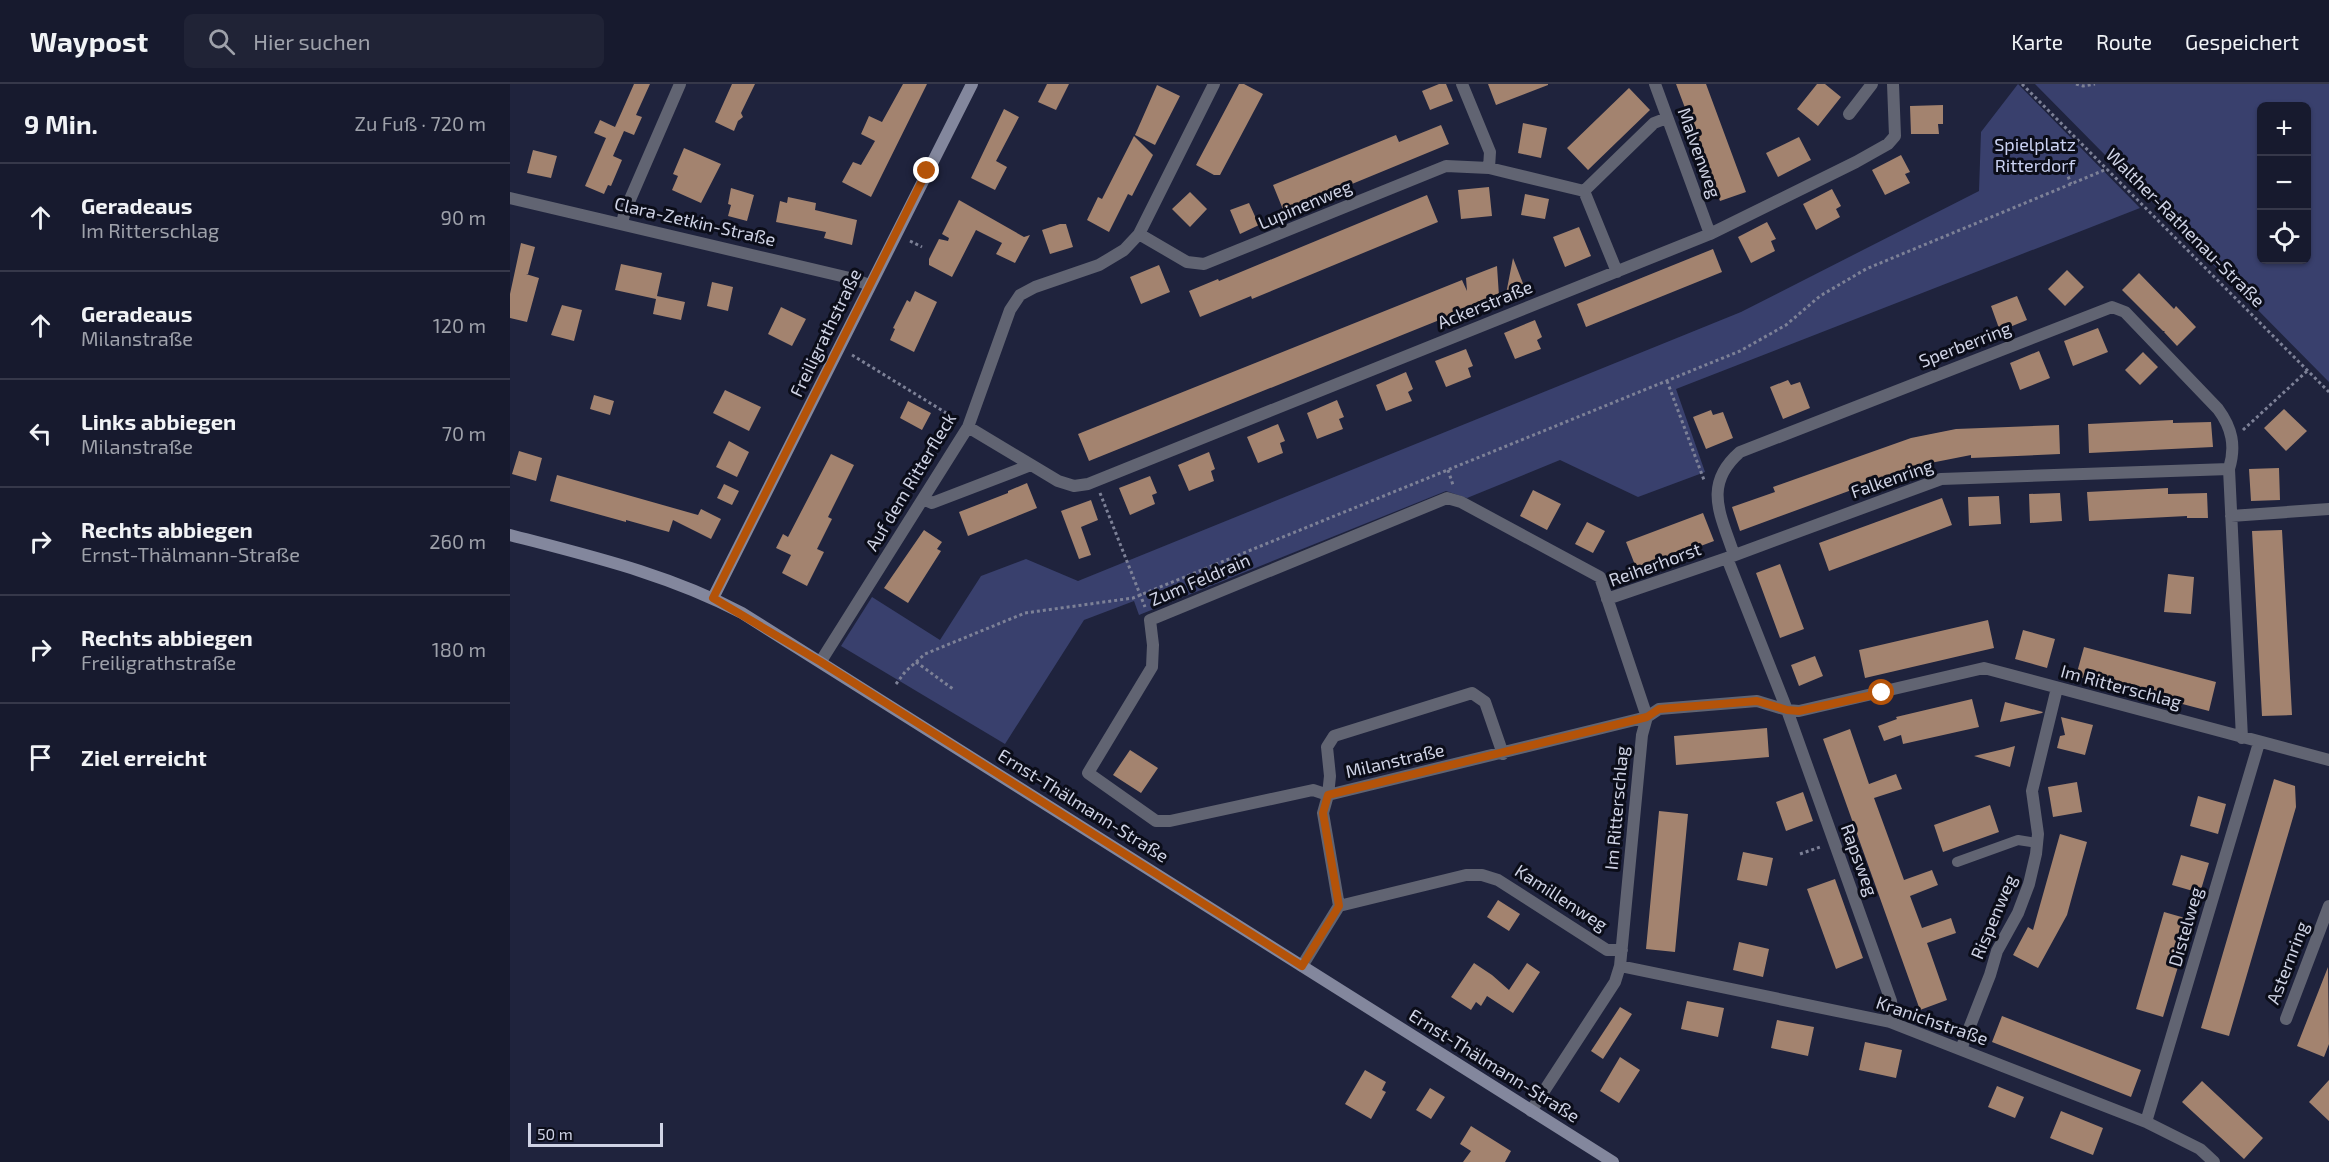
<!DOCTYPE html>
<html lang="de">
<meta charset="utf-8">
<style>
body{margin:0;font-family:"Exo 2",sans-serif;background:#202336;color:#f1f3f6}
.controls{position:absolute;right:18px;top:18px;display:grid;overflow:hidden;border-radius:9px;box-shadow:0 2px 4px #0004}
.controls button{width:54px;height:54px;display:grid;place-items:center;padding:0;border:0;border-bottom:2px solid #36384a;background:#171a2e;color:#f1f3f6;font:30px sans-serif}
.scale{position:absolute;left:18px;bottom:15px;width:135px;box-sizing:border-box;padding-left:6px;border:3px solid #cfd3e5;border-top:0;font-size:16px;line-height:21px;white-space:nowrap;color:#cfd3e5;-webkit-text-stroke:4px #0b0d19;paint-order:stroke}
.stop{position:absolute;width:18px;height:18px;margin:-14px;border:4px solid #b45309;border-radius:50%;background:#fff}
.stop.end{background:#b45309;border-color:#fff;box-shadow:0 2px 6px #0008}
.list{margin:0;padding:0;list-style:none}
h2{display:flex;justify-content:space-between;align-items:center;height:78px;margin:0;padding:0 24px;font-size:26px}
h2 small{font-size:20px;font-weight:400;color:#9ea1aa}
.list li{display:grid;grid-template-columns:39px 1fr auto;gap:18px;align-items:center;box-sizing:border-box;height:108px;padding:0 24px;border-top:2px solid #36384a}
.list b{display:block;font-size:22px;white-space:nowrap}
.list p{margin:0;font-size:20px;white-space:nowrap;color:#9ea1aa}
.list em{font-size:20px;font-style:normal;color:#9ea1aa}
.icon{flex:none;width:33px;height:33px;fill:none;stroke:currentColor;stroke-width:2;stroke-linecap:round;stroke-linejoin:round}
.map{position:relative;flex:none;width:1819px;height:1078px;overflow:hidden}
header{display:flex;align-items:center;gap:36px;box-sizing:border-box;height:84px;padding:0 30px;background:#171a2e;border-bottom:2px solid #36384a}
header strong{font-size:28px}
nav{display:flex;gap:33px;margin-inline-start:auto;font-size:21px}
.search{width:420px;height:54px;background:#202336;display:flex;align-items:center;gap:15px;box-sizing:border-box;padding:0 21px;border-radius:9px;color:#9ea1aa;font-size:22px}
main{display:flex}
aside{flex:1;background:#171a2e}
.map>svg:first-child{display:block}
.green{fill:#39406d;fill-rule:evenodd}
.building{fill:#a3836f}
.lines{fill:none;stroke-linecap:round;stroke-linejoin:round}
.path{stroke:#7d8197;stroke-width:3;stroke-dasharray:3 3;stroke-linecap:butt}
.lane{stroke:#616472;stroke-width:10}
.street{stroke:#616472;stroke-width:12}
.secondary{stroke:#83879d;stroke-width:12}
.route{stroke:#b45309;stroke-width:8}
.labels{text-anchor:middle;stroke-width:6;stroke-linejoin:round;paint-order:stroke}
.park-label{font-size:18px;fill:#cbd2f2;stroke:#0b0d19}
.street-label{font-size:18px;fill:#cfd3e5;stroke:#0b0d19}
</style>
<header>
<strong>Waypost</strong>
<div class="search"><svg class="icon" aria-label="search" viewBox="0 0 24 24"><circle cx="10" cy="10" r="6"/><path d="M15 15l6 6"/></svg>Hier suchen</div>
<nav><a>Karte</a><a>Route</a><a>Gespeichert</a></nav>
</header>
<main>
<aside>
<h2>9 Min.<small>Zu Fuß · 720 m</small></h2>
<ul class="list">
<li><svg class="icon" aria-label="ahead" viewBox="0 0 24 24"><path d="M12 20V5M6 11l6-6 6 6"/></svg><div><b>Geradeaus</b><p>Im Ritterschlag</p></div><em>90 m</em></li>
<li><svg class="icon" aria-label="ahead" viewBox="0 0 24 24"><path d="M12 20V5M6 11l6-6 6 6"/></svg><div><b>Geradeaus</b><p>Milanstraße</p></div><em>120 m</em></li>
<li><svg class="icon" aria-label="left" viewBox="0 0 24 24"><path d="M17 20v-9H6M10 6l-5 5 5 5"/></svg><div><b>Links abbiegen</b><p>Milanstraße</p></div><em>70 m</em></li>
<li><svg class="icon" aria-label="right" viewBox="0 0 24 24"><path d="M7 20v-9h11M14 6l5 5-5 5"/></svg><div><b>Rechts abbiegen</b><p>Ernst-Thälmann-Straße</p></div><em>260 m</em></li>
<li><svg class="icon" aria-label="right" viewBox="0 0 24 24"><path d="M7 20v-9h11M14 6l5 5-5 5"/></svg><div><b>Rechts abbiegen</b><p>Freiligrathstraße</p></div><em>180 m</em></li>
<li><svg class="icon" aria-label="arrive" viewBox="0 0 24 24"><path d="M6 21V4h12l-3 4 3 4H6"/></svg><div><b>Ziel erreicht</b></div></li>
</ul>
</aside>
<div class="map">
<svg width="1819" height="1078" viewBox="0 0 1819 1078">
<rect width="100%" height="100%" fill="#1f233d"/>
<path class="green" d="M 1508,0 L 1630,124 L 1166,305 L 1195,388 L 1128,413 L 1050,376 L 957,414 L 936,407 L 629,531 L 624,517 L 574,536 L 495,660 L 331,562 L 362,513 L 430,556 L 471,492 L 516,475 L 568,497 L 1231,228 L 1469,107 L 1471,48 Z
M 1525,0 L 1819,0 L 1819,298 ZM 1752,22 L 1796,22 L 1796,176 L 1752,176 Z"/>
<path class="building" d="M 124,0 L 140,0 L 126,31 L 132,33 L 124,51 L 114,47 L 103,72 L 112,76 L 101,102 L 98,101 L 94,110 L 75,102 L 96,54 L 84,49 L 90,36 L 105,43 Z
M 222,0 L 245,0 L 231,29 L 233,33 L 228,37 L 224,47 L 205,38 Z
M 393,0 L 417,0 L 361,113 L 332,98 L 343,78 L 351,81 L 365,57 L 351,50 L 359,32 L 372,38 Z
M 537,0 L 559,0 L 546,26 L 528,18 Z
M 729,0 L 734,0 L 753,10 L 710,91 L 704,91 L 686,81 Z
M 929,0 L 936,0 L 943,17 L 920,26 L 912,7 Z
M 978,0 L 1038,0 L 1038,1 L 986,21 Z
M 1166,0 L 1196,0 L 1236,108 L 1210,117 Z
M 1307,0 L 1315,0 L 1331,13 L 1308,42 L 1287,25 Z
M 647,1 L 670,12 L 645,61 L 625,51 Z
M 1119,4 L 1140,26 L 1078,86 L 1057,64 Z
M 1433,21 L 1433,40 L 1428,40 L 1429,50 L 1401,50 L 1400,22 Z
M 494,25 L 509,33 L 486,77 L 497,83 L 485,106 L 461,94 Z
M 1013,39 L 1037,44 L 1031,74 L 1008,69 Z
M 931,41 L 939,60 L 774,128 L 763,101 L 886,51 L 889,58 Z
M 624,52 L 643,71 L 622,112 L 618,110 L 599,148 L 577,136 L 588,113 L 592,115 Z
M 1289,53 L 1301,76 L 1268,93 L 1256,69 Z
M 174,64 L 211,80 L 191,119 L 162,106 L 168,92 L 163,90 Z
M 23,66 L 47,72 L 41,94 L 17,89 Z
M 1391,71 L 1400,88 L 1395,90 L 1400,99 L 1375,111 L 1362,86 Z
M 979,103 L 982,132 L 951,135 L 948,106 Z
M 221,104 L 244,111 L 237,137 L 218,132 L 221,121 L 218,120 Z
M 1322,105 L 1331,122 L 1326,125 L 1330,133 L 1306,146 L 1293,120 Z
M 680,108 L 697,125 L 680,143 L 662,125 Z
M 1015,110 L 1039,115 L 1035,135 L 1011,131 Z
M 917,111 L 928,138 L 742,215 L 741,212 L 690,233 L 679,207 L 708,195 L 709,197 Z
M 278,113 L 306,119 L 305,126 L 347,136 L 342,161 L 314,154 L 316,148 L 266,138 L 270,117 L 277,119 Z
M 449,116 L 514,153 L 520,151 L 505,179 L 486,170 L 492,159 L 466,146 L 442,193 L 419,181 L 419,175 L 429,155 L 438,157 L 439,154 L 432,150 Z
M 739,119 L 749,141 L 730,150 L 720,126 Z
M 1257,138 L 1266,155 L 1261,157 L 1265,167 L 1241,179 L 1228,153 Z
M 550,140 L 556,140 L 563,163 L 540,170 L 532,146 Z
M 1069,143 L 1081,172 L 1055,183 L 1043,153 Z
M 11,159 L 25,163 L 18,190 L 16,190 L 29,194 L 17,238 L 0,234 L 0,210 Z
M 1203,165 L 1212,188 L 1076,243 L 1067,220 Z
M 1003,174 L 1014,202 L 996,210 Z
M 111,180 L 152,189 L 147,212 L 175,218 L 171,236 L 143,230 L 146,215 L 105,206 Z
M 649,181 L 660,208 L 631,220 L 620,193 Z
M 987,182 L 989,212 L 579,377 L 568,350 L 952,196 L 957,207 L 956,194 Z
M 1557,186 L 1574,203 L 1555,222 L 1538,205 Z
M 1629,189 L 1664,225 L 1666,222 L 1686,243 L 1667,262 L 1654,248 L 1655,247 L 1653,247 L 1612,206 Z
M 202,198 L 223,203 L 218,227 L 197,222 Z
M 405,207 L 427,218 L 404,268 L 380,256 L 385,245 L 383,244 L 397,216 L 400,218 Z
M 1507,212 L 1517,236 L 1490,247 L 1481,222 Z
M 52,221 L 72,226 L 64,257 L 41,251 Z
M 271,223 L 296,235 L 282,262 L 258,250 Z
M 1025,236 L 1032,253 L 1027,256 L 1031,265 L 1005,275 L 994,249 Z
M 1588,244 L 1598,268 L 1563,282 L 1554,257 Z
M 956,265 L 963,282 L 958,284 L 961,293 L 936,303 L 925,277 Z
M 1529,267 L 1540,294 L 1510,306 L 1500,279 Z
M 1633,268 L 1648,283 L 1630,301 L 1615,286 Z
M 896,288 L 903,305 L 898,308 L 902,317 L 876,327 L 866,301 Z
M 1278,296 L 1281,301 L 1290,298 L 1300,324 L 1273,335 L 1260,303 Z
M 215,306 L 251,323 L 239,347 L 203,329 Z
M 84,311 L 104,317 L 100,331 L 80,325 Z
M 827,316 L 834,333 L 829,335 L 833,345 L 807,355 L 797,329 Z
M 398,317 L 421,329 L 412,346 L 390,334 Z
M 1774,325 L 1797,347 L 1776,367 L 1754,344 Z
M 1201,326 L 1203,331 L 1213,328 L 1223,354 L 1196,365 L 1183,333 Z
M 1663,336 L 1663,339 L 1701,338 L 1703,363 L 1579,369 L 1578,340 Z
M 768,340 L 775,357 L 770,359 L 773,369 L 748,379 L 737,353 Z
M 1549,341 L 1550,370 L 1461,374 L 1461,371 L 1395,384 L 1396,386 L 1230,447 L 1222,423 L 1265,408 L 1263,403 L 1401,354 L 1446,345 Z
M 219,357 L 239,368 L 227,393 L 206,383 Z
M 9,367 L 32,374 L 26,397 L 2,390 Z
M 699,368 L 705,385 L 701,387 L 704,397 L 679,407 L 668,381 Z
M 321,370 L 344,381 L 318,433 L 322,435 L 307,465 L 314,468 L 297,502 L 272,489 L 281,471 L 266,464 L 273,450 L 278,453 Z
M 1769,384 L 1770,416 L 1741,417 L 1739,385 Z
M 47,391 L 188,431 L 191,425 L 211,435 L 201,455 L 163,436 L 159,448 L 116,436 L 116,438 L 40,417 Z
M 640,392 L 647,409 L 642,411 L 645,420 L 620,431 L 609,404 Z
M 517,399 L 527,424 L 458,452 L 449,428 L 498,409 L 498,407 Z
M 214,400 L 229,407 L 222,421 L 207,414 Z
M 1658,404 L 1658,410 L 1697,409 L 1698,434 L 1677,434 L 1677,432 L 1579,437 L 1577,408 Z
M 1023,406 L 1051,420 L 1037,446 L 1010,432 Z
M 1550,409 L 1552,437 L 1520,439 L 1519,410 Z
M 1489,412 L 1491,440 L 1459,442 L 1458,413 Z
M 1432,414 L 1442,441 L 1319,487 L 1309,459 Z
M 581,416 L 588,436 L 571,443 L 581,471 L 569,475 L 551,427 Z
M 1193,429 L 1204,457 L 1127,486 L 1116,458 Z
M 1077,438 L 1095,447 L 1083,469 L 1065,460 Z
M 414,446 L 432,458 L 427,465 L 431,467 L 398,519 L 374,504 Z
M 1772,446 L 1782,631 L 1752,632 L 1742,447 Z
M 1270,480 L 1294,545 L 1270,554 L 1246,489 Z
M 1658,490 L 1684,493 L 1681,530 L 1654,528 Z
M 1478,536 L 1484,564 L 1355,594 L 1349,566 Z
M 1513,546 L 1545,555 L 1537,584 L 1505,575 Z
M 1574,563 L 1706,598 L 1699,627 L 1566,592 Z
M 1305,572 L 1313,592 L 1289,602 L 1281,581 Z
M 1462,615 L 1469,643 L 1393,660 L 1391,651 L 1374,657 L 1368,642 L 1387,635 L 1386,633 Z
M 1495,618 L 1533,628 L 1532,629 L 1490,638 Z
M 1551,633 L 1583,641 L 1575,671 L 1547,664 L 1550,652 L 1555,651 Z
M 1257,644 L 1259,673 L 1166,681 L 1164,652 Z
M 1340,645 L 1359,700 L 1386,690 L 1392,705 L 1364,714 L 1394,796 L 1422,786 L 1428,801 L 1400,812 L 1412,844 L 1441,834 L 1446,849 L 1417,859 L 1437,916 L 1410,926 L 1313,655 Z
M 1505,662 L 1500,683 L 1464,672 L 1494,665 Z
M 620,666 L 648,684 L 631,709 L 603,691 Z
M 1764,695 L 1785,702 L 1786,723 L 1719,952 L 1691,944 Z
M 1567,698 L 1572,728 L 1543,733 L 1538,703 Z
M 1293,708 L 1303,737 L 1276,747 L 1266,718 Z
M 1688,712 L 1716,720 L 1708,750 L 1680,742 Z
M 1480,721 L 1489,748 L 1433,768 L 1424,741 Z
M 1149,727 L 1178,730 L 1165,868 L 1136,865 Z
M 1550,750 L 1577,758 L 1557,831 L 1528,884 L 1503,871 L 1518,843 L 1523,846 Z
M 1233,768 L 1263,774 L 1257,802 L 1227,796 Z
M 1671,771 L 1699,779 L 1690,809 L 1662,801 Z
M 1325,795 L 1353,874 L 1326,885 L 1297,805 Z
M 988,816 L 1010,830 L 999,847 L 977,833 Z
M 1654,828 L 1682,836 L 1653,933 L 1626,925 Z
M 1229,858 L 1259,865 L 1253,893 L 1223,886 Z
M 964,879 L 982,891 L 999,906 L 1017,879 L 1030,888 L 1003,929 L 977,912 L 971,922 L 966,918 L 961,926 L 941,913 Z
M 1818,883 L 1819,960 L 1814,973 L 1787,962 Z
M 1177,917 L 1214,924 L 1208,953 L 1171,945 Z
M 1110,923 L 1122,930 L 1093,975 L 1081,967 Z
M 1492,932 L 1631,986 L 1621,1013 L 1482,958 Z
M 1267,936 L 1304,943 L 1298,972 L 1261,964 Z
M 1355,958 L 1392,966 L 1386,994 L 1349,986 Z
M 1110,973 L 1130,986 L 1109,1019 L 1090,1007 Z
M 855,986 L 876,998 L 872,1006 L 876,1008 L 861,1035 L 835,1020 Z
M 1819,996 L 1819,1037 L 1799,1018 Z
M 1692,997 L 1753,1054 L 1734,1075 L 1672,1018 Z
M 1487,1002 L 1514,1013 L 1505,1034 L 1478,1023 Z
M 920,1004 L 935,1013 L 921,1035 L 906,1026 Z
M 1551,1027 L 1593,1044 L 1583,1071 L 1540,1054 Z
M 961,1042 L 1001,1067 L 995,1078 L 953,1078 L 961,1067 L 950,1060 Z"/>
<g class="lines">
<path class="path" d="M 1512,0 L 1819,308
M 1566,0 L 1573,2 L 1585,0
M 1556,87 L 1561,100
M 400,157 L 412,163
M 342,271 L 446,335
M 1157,297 L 1194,396
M 1733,346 L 1797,287
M 938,386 L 943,401
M 590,409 L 635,523
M 406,578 L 443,605
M 386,600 L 395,588 L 415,570 L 515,529 L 623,514 L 1230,267 L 1276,241 L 1310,212 L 1356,185 L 1597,85
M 1290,770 L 1310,763"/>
<path class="lane" d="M 1447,778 L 1508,756 L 1527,759"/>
<path class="street" d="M 952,0 L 980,68 L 979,84 L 1074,107 L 1107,188
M 1145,0 L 1200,150
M 1339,30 L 1362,0
M 1074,107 L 1144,39 L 1157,34
M 0,114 L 344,195 L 359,201
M 112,139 L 115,127 L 170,0
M 629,150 L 677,178 L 694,180 L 936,82 L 979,84
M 458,343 L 548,397 L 564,402 L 578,400 L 1200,150 L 1346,78 L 1378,60 L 1385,52 L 1383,0
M 413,415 L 422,419 L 521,381
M 1721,432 L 1819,425
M 1224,471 C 1211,431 1192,401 1230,368 L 1602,223 L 1615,228 L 1708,325 C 1722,344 1726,362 1719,385
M 1097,515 L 1217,474
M 311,577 L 458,343 L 500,226 L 510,211 L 525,203 L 589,181 L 614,166 L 629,150 L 704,0
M 829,822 L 956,791 L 972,791 L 988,796 L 1097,866 L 1112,866
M 792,882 L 829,822 L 813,729 L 818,711 L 1137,633 L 1090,493 L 951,418 L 937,414 L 640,536 L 643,561 L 642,583 L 578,689 L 646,737 L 660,737 L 803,706 L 818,711 L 820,692 L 817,663 L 824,652 L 962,609 L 975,618 L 993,670
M 1110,882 L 1380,938 L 1636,1038 L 1690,1065 L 1704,1078
M 1776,935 L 1819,822
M 1380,938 L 1382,928 L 1381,917 L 1277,626 L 1217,474 L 1431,395 L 1719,385 L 1732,654
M 1451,965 L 1480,891 L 1487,867 L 1508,829 L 1519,800 L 1526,770 L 1528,750 L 1522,707 L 1547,604
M 1021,1027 L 1105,898 L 1110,882 L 1132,651 L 1137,633 L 1149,625 L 1247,617 L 1277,626 L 1289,627 L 1474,584 L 1819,676
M 1636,1038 L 1749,659"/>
<path class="secondary" d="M 0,451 C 80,472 158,490 232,529 L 1103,1078
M 203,514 L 462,0"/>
</g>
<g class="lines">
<path class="route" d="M 417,87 L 203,514 L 311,578 L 792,882 L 829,822 L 813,729 L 818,711 L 1137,633 L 1149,625 L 1247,617 L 1277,626 L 1289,627 L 1372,609"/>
</g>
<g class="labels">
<g class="park-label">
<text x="1525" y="67">Spielplatz<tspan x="1525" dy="21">Ritterdorf</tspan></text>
</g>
<g class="street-label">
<text transform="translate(1189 69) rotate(70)" y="6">Malvenweg</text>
<text transform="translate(795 121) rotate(-23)" y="6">Lupinenweg</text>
<text transform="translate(185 138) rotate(13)" y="6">Clara-Zetkin-Straße</text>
<text transform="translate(1675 144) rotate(45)" y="6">Walther-Rathenau-Straße</text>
<text transform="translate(975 221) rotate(-22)" y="6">Ackerstraße</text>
<text transform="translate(316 249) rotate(-64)" y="6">Freiligrathstraße</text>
<text transform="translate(1455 261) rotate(-21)" y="6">Sperberring</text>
<text transform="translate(1382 395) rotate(-19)" y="6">Falkenring</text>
<text transform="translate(401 398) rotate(-59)" y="6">Auf dem Ritterfleck</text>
<text transform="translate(1145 481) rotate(-20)" y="6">Reiherhorst</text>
<text transform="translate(690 496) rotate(-23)" y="6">Zum Feldrain</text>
<text transform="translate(1611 603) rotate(15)" y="6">Im Ritterschlag</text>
<text transform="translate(885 677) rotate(-13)" y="6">Milanstraße</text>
<text transform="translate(573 722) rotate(32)" y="6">Ernst-Thälmann-Straße</text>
<text transform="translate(1107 724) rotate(-85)" y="6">Im Ritterschlag</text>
<text transform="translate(1349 776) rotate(70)" y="6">Rapsweg</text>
<text transform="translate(1051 814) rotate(33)" y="6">Kamillenweg</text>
<text transform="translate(1484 833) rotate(-67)" y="6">Rispenweg</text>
<text transform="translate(1676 843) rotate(-74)" y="6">Distelweg</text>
<text transform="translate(1778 879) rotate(-69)" y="6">Asternring</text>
<text transform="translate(1422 937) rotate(19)" y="6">Kranichstraße</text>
<text transform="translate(984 982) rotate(32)" y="6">Ernst-Thälmann-Straße</text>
</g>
</g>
</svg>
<div class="controls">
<button>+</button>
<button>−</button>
<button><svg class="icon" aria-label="locate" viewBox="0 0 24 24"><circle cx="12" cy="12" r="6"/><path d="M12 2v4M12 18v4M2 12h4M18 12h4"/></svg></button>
</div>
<div class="scale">50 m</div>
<div class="stop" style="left:1372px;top:609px"></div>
<div class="stop end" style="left:417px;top:87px"></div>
</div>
</main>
